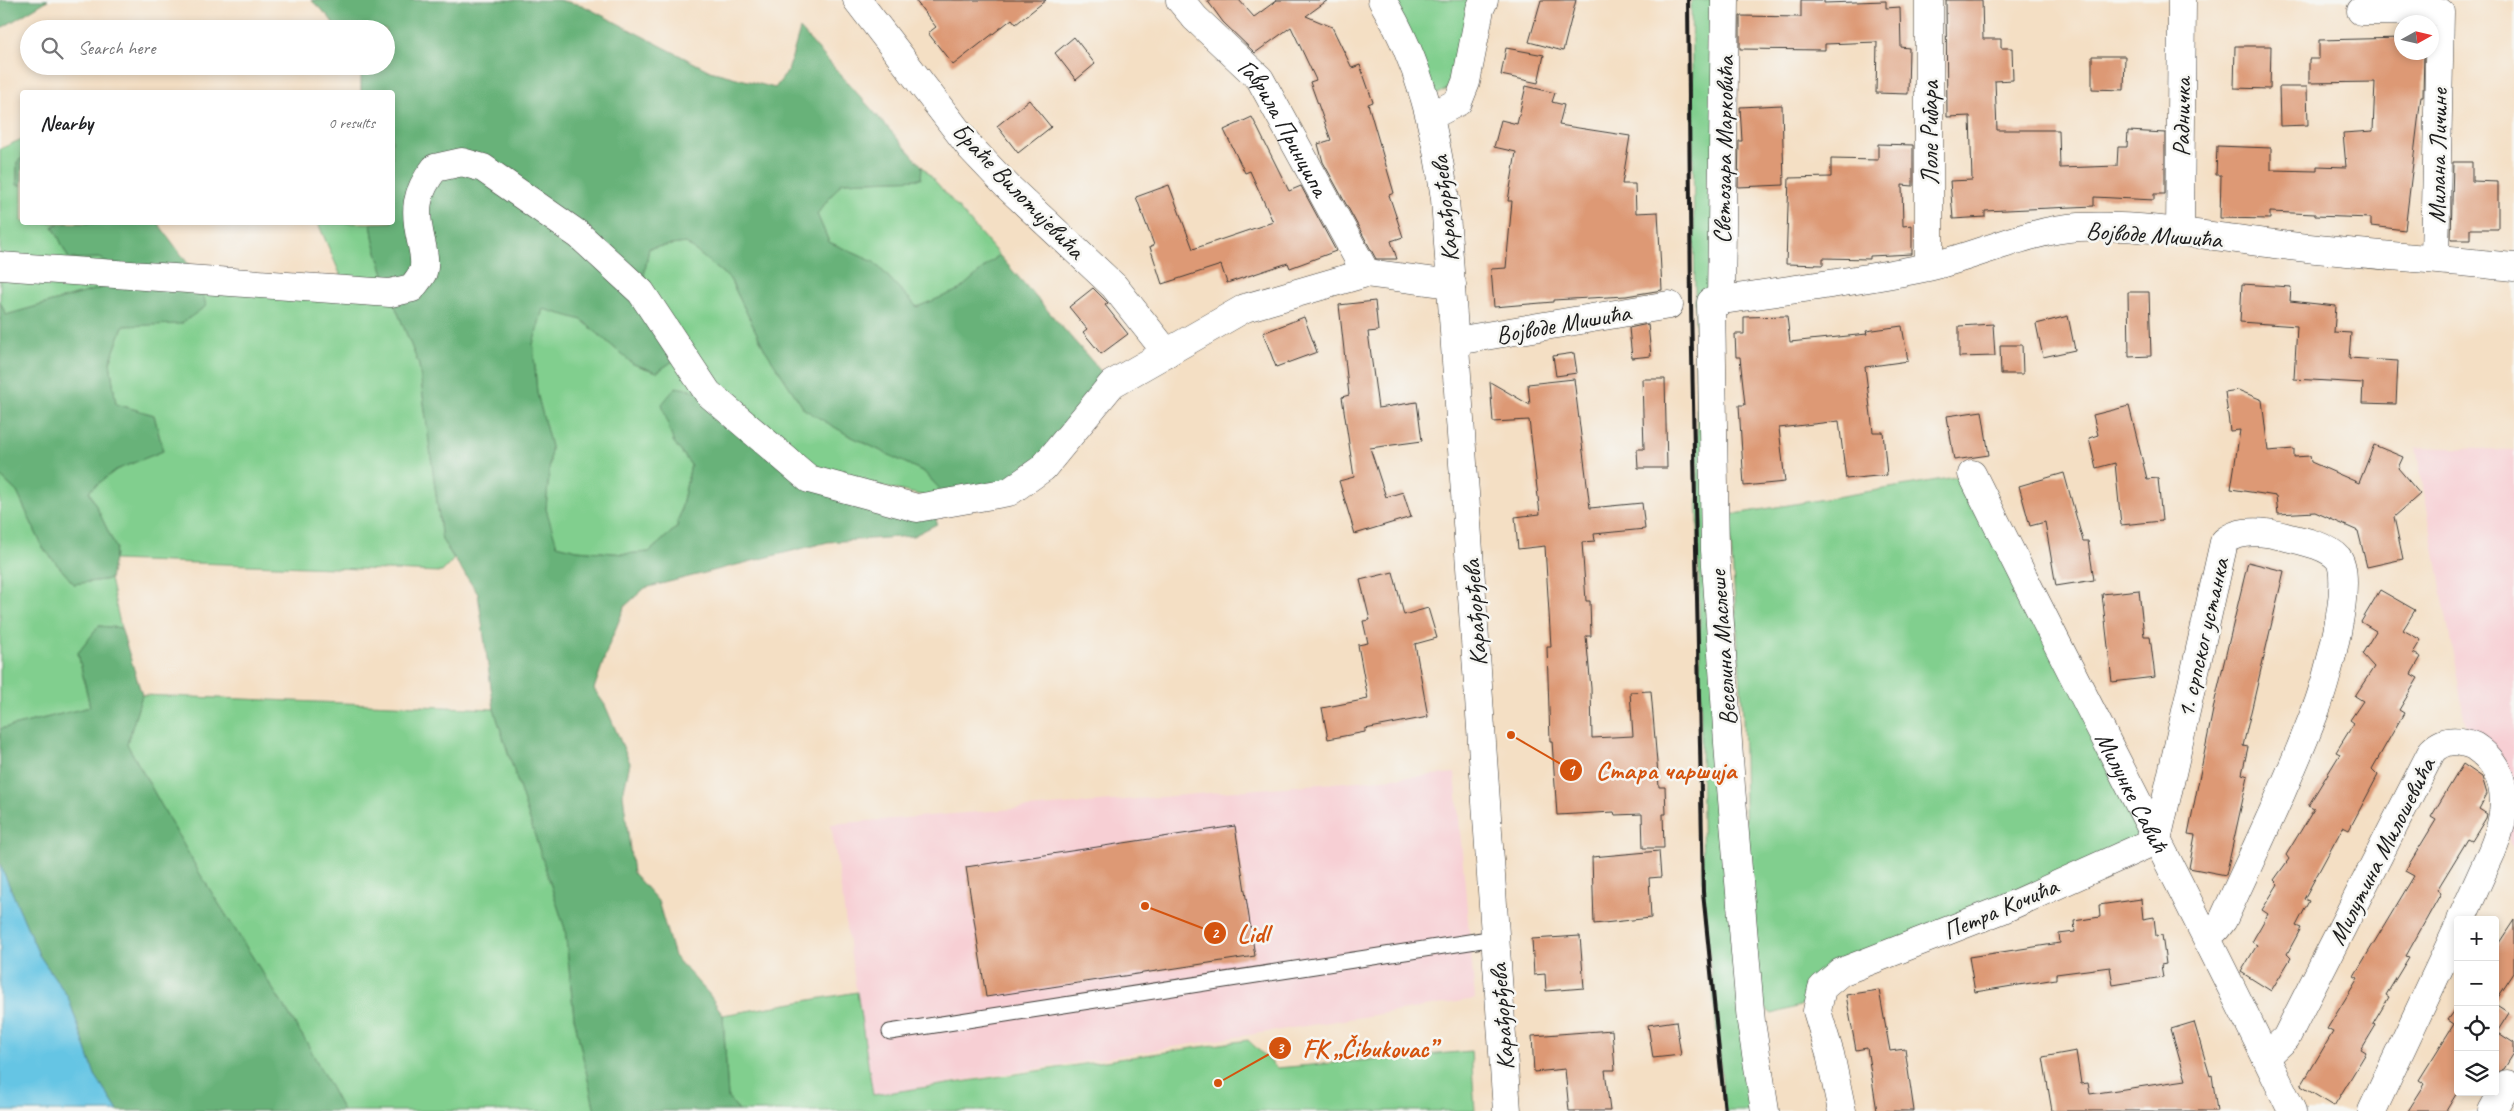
<!DOCTYPE html>
<meta charset="utf-8">
<style>
body{margin:0;font-family:Caveat,sans-serif;background:#f6f6f6;color:#202124}
.controls{position:absolute;right:15px;bottom:15px;display:grid;overflow:hidden;border-radius:5px;box-shadow:0 2px 8px #0003}
.controls button{width:45px;height:45px;display:grid;place-items:center;padding:0;border:0;border-bottom:1px solid #e0e0e0;background:#fff;color:#202124;font:25px sans-serif}
.compass{position:absolute;left:2394px;top:15px;width:45px;height:45px;border-radius:50%;background:#fff;box-shadow:0 2px 8px #0003;rotate:82deg}
.list{margin:0;padding:0;list-style:none}
h2{display:flex;justify-content:space-between;align-items:center;height:65px;margin:0;padding:0 20px;font-size:21px}
h2 small{font-size:16px;font-weight:400;color:#757577}
.icon{flex:none;width:28px;height:28px;fill:none;stroke:currentColor;stroke-width:2;stroke-linecap:round;stroke-linejoin:round}
.map{position:relative;flex:none;width:2514px;height:1111px;overflow:hidden}
.search{position:absolute;background:#fff;box-shadow:0 2px 8px #0003;left:20px;top:20px;width:375px;height:55px;display:flex;align-items:center;gap:12px;box-sizing:border-box;padding:0 18px;border-radius:28px;color:#757577;font-size:19px}
.panel{position:absolute;background:#fff;box-shadow:0 2px 8px #0003;left:20px;top:90px;width:375px;height:135px;border-radius:5px}
.map>svg:first-child{display:block}
.built{fill:#f7cfd4}
.green{fill:#81cf8e;stroke:#4e7655}
.forest{fill:#68b279;stroke:#42674a}
.water{fill:#65c5e4;stroke:#407080}
.building{fill:#dd9975}
.lines{fill:none;stroke-linecap:round;stroke-linejoin:round}
.service-casing{stroke:#3c3935;stroke-width:17}
.minor-casing{stroke:#3c3935;stroke-width:29}
.tertiary-casing{stroke:#3c3935;stroke-width:29}
.service{stroke:#fff;stroke-width:15}
.minor{stroke:#fff;stroke-width:28}
.tertiary{stroke:#fff;stroke-width:28}
.rail{stroke:#1c1c1c;stroke-width:4}
.labels{text-anchor:middle;stroke-width:5;stroke-linejoin:round;paint-order:stroke}
.street-label{font-size:25px;fill:#1c1c1c;stroke:#f6f6f2}
.leader{fill:none;stroke:#d4530e;stroke-width:2}
.callout-dot{fill:#d4530e;stroke:#f6f6f2;stroke-width:2}
.mark-label{font-size:15px;text-anchor:middle;font-weight:bold;fill:#fff}
.callout-label{font-size:26px;text-anchor:middle;font-weight:bold;fill:#d4530e;stroke:#f6f6f2;stroke-width:5;stroke-linejoin:round;paint-order:stroke}
</style>
<div class="map">
<svg width="2514" height="1111" viewBox="0 0 2514 1111">
<rect width="100%" height="100%" fill="#f6f6f2"/>
<filter id="ink" filterUnits="userSpaceOnUse"><feTurbulence type="fractalNoise" baseFrequency=".02" numOctaves="2"/><feDisplacementMap in="SourceGraphic" scale="10" xChannelSelector="R" yChannelSelector="G"/><feConvolveMatrix kernelMatrix="1 2 1 2 8 2 1 2 1" color-interpolation-filters="sRGB"/></filter>
<filter id="wash" filterUnits="userSpaceOnUse"><feTurbulence type="fractalNoise" baseFrequency=".0096" numOctaves="4" result="noise"/><feDisplacementMap in="SourceGraphic" scale="20" xChannelSelector="R" yChannelSelector="G"/><feGaussianBlur stdDeviation="1.12" result="paint"/><feColorMatrix in="noise" values="0 0 0 0 0 0 0 0 0 0 0 0 0 0 0 0 0 1.4 0 .05"/><feComposite in="paint" operator="in"/></filter>
<g filter="url(#wash)">
<rect width="100%" height="100%" fill="#f4dfc4"/>
<path class="built" d="M 2416,447 L 2514,450 L 2514,847 L 2511,844 L 2505,824 L 2509,807 L 2469,744 Z
M 1455,773 L 1475,999 L 872,1095 L 831,824 Z"/>
<path class="green" d="M 1395,0 L 1479,0 L 1459,83 L 1432,97 Z
M 1691,0 L 1725,0 L 1711,302 L 1751,1111 L 1725,1111 L 1703,892 Z
M 22,139 L 22,158 L 17,162 L 17,184 L 22,185 L 22,222 L 61,223 L 53,226 L 69,259 L 101,258 L 120,274 L 101,288 L 6,315 L 0,301 L 0,149 Z
M 922,166 L 999,255 L 959,290 L 917,307 L 874,262 L 829,242 L 817,214 L 842,182 L 921,179 Z
M 318,223 L 371,223 L 374,242 L 390,293 L 419,365 L 442,540 L 454,559 L 442,572 L 114,560 L 116,548 L 89,491 L 115,470 L 163,451 L 154,415 L 116,404 L 110,362 L 123,326 L 181,323 L 200,280 L 347,290 Z
M 686,243 L 730,279 L 764,348 L 804,409 L 848,435 L 924,472 L 952,502 L 673,441 L 691,465 L 677,527 L 649,552 L 625,554 L 577,550 L 556,545 L 546,509 L 551,447 L 537,393 L 533,344 L 543,308 L 582,320 L 633,364 L 657,372 L 683,354 L 641,292 L 649,248 Z
M 0,476 L 17,492 L 43,548 L 74,584 L 110,579 L 121,628 L 99,626 L 78,653 L 90,707 L 0,729 Z
M 1961,476 L 2157,840 L 1841,972 L 1800,1006 L 1772,1014 L 1760,1004 L 1747,891 L 1743,716 L 1729,515 Z
M 142,695 L 494,709 L 565,929 L 574,1017 L 595,1111 L 343,1111 L 307,1043 L 200,874 L 127,744 Z
M 857,992 L 873,1095 L 1248,1040 L 1277,1068 L 1471,1051 L 1475,1111 L 739,1111 L 728,1098 L 723,1015 Z"/>
<path class="forest" d="M 0,0 L 48,0 L 0,29 Z
M 311,0 L 558,0 L 582,5 L 710,71 L 775,88 L 788,71 L 800,29 L 922,166 L 921,179 L 842,182 L 817,214 L 829,242 L 874,262 L 917,307 L 959,290 L 999,255 L 1112,384 L 1043,468 L 952,502 L 924,472 L 848,435 L 804,409 L 764,348 L 730,279 L 686,243 L 649,248 L 641,292 L 683,354 L 657,372 L 633,364 L 582,320 L 543,309 L 533,344 L 537,393 L 551,447 L 546,509 L 557,545 L 577,550 L 625,554 L 649,552 L 677,527 L 691,465 L 673,441 L 662,404 L 676,387 L 708,393 L 809,479 L 934,505 L 937,524 L 913,536 L 828,542 L 645,588 L 625,606 L 609,645 L 594,689 L 605,705 L 630,763 L 623,794 L 633,873 L 658,901 L 674,956 L 709,994 L 723,1015 L 728,1098 L 739,1111 L 595,1111 L 574,1017 L 565,929 L 494,709 L 478,594 L 442,540 L 419,365 L 390,293 L 374,242 L 371,223 L 392,222 L 392,92 L 361,92 L 361,66 L 386,66 L 386,29 L 337,29 L 329,17 Z
M 22,158 L 22,185 L 17,185 L 17,162 Z
M 61,223 L 158,223 L 200,280 L 206,306 L 181,324 L 123,326 L 110,362 L 116,404 L 154,415 L 163,451 L 116,470 L 89,491 L 116,548 L 110,579 L 74,584 L 43,548 L 17,492 L 0,476 L 0,301 L 6,315 L 101,288 L 120,274 L 101,258 L 69,259 L 53,226 Z
M 99,626 L 121,628 L 142,695 L 127,744 L 200,874 L 307,1043 L 343,1111 L 118,1111 L 95,1075 L 68,997 L 39,955 L 0,864 L 0,729 L 90,707 L 78,653 Z"/>
<path class="water" d="M 0,864 L 39,955 L 68,997 L 95,1075 L 118,1111 L 0,1111 Z"/>
<g id="blocks">
<path class="building" d="M 915,0 L 1046,0 L 1016,24 L 1012,19 L 953,65 L 928,33 L 936,27 Z
M 1207,0 L 1239,0 L 1254,17 L 1277,0 L 1328,0 L 1306,16 L 1332,27 L 1352,68 L 1360,65 L 1373,102 L 1368,104 L 1394,193 L 1389,195 L 1403,237 L 1391,241 L 1397,259 L 1376,259 L 1323,162 L 1318,144 L 1331,140 L 1310,82 L 1316,80 L 1291,27 L 1255,53 L 1223,22 Z
M 1541,0 L 1576,0 L 1563,51 L 1529,42 Z
M 1801,0 L 1824,0 L 1824,3 L 1886,1 L 1886,8 L 1900,7 L 1901,47 L 1909,48 L 1908,94 L 1876,93 L 1877,42 L 1825,44 L 1825,50 L 1740,49 L 1740,16 L 1801,17 Z
M 1946,0 L 1982,0 L 1983,39 L 2001,39 L 2001,48 L 2012,48 L 2013,80 L 1995,81 L 1997,130 L 2059,130 L 2060,168 L 2117,166 L 2118,147 L 2127,147 L 2128,131 L 2165,133 L 2165,194 L 2154,194 L 2154,200 L 2094,197 L 2094,206 L 1985,211 L 1985,217 L 1953,219 L 1950,181 L 1972,180 L 1970,116 L 1947,117 Z
M 1074,37 L 1095,64 L 1076,80 L 1055,53 Z
M 2402,38 L 2402,52 L 2424,52 L 2423,96 L 2421,96 L 2405,230 L 2371,226 L 2371,218 L 2315,216 L 2315,214 L 2270,212 L 2270,219 L 2220,218 L 2221,175 L 2216,175 L 2217,146 L 2271,148 L 2271,170 L 2317,171 L 2317,166 L 2346,167 L 2343,133 L 2373,131 L 2375,82 L 2309,83 L 2309,59 L 2319,59 L 2319,40 Z
M 2235,46 L 2271,46 L 2270,89 L 2234,88 Z
M 1506,48 L 1544,55 L 1538,83 L 1501,75 Z
M 2092,56 L 2125,56 L 2124,90 L 2092,89 Z
M 1526,86 L 1555,93 L 1552,102 L 1564,105 L 1559,125 L 1630,136 L 1622,184 L 1635,184 L 1636,213 L 1658,212 L 1662,290 L 1626,296 L 1553,300 L 1553,302 L 1494,307 L 1491,269 L 1506,268 L 1512,201 L 1508,201 L 1516,152 L 1494,147 L 1501,120 L 1517,124 Z
M 2279,87 L 2307,87 L 2308,125 L 2280,126 Z
M 1029,100 L 1051,127 L 1018,153 L 997,126 Z
M 1782,105 L 1784,185 L 1738,187 L 1739,141 L 1742,141 L 1740,107 Z
M 1252,117 L 1289,191 L 1301,186 L 1336,251 L 1290,268 L 1288,263 L 1227,283 L 1221,265 L 1162,284 L 1150,247 L 1154,245 L 1136,197 L 1169,185 L 1193,249 L 1273,222 L 1250,171 L 1245,173 L 1224,130 Z
M 1878,144 L 1913,145 L 1913,186 L 1902,185 L 1903,226 L 1912,225 L 1912,254 L 1870,256 L 1870,259 L 1823,258 L 1823,265 L 1786,264 L 1789,178 L 1831,177 L 1831,159 L 1878,160 Z
M 2453,162 L 2472,162 L 2472,181 L 2498,182 L 2498,229 L 2470,229 L 2470,240 L 2451,240 Z
M 2242,284 L 2291,287 L 2290,301 L 2336,306 L 2334,332 L 2351,333 L 2349,358 L 2398,361 L 2396,404 L 2362,403 L 2363,383 L 2294,379 L 2297,326 L 2240,322 Z
M 1093,288 L 1108,303 L 1105,305 L 1128,334 L 1101,354 L 1083,332 L 1087,329 L 1069,307 Z
M 2128,292 L 2149,292 L 2151,356 L 2129,357 Z
M 1375,301 L 1378,331 L 1368,332 L 1378,408 L 1417,402 L 1422,441 L 1370,448 L 1386,497 L 1403,492 L 1411,517 L 1355,534 L 1339,481 L 1354,477 L 1342,397 L 1349,395 L 1339,305 Z
M 1787,316 L 1790,342 L 1867,334 L 1866,331 L 1902,326 L 1908,361 L 1865,367 L 1873,432 L 1883,432 L 1887,475 L 1846,479 L 1839,421 L 1779,428 L 1785,482 L 1744,486 L 1739,405 L 1745,405 L 1740,357 L 1736,357 L 1735,334 L 1744,334 L 1744,317 Z
M 2068,316 L 2075,350 L 2043,357 L 2036,324 Z
M 1304,317 L 1317,352 L 1276,367 L 1263,333 Z
M 1648,324 L 1651,356 L 1632,358 L 1629,328 Z
M 1993,324 L 1995,356 L 1959,357 L 1959,326 Z
M 2000,345 L 2022,345 L 2023,374 L 2001,374 Z
M 1574,353 L 1577,373 L 1556,376 L 1553,356 Z
M 1574,379 L 1590,508 L 1642,503 L 1645,529 L 1594,534 L 1595,541 L 1582,542 L 1586,601 L 1590,601 L 1591,636 L 1586,636 L 1591,688 L 1592,738 L 1633,736 L 1630,692 L 1651,691 L 1659,787 L 1665,787 L 1666,814 L 1663,814 L 1664,848 L 1643,848 L 1642,814 L 1615,815 L 1614,812 L 1557,815 L 1552,741 L 1550,741 L 1547,647 L 1551,647 L 1545,546 L 1518,549 L 1515,517 L 1540,514 L 1529,420 L 1493,422 L 1490,382 L 1530,405 L 1528,384 Z
M 1642,379 L 1665,379 L 1667,468 L 1638,468 L 1637,449 L 1644,449 Z
M 2238,390 L 2262,400 L 2268,451 L 2294,449 L 2294,457 L 2310,456 L 2311,462 L 2359,483 L 2374,445 L 2403,457 L 2398,468 L 2420,494 L 2394,517 L 2403,559 L 2367,567 L 2358,531 L 2315,512 L 2278,514 L 2276,496 L 2231,489 L 2240,430 L 2230,431 L 2225,392 Z
M 2129,406 L 2147,479 L 2158,478 L 2162,521 L 2121,525 L 2115,463 L 2096,468 L 2089,438 L 2098,435 L 2093,415 Z
M 1982,411 L 1989,455 L 1954,460 L 1947,416 Z
M 2064,473 L 2083,541 L 2088,541 L 2094,580 L 2056,586 L 2045,522 L 2030,526 L 2019,486 Z
M 2248,562 L 2284,571 L 2243,746 L 2248,747 L 2242,774 L 2248,776 L 2226,875 L 2189,868 L 2195,835 L 2188,834 L 2215,700 Z
M 1393,572 L 1404,615 L 1428,608 L 1437,638 L 1415,644 L 1428,717 L 1365,729 L 1365,732 L 1328,739 L 1322,708 L 1368,699 L 1358,645 L 1368,643 L 1363,621 L 1370,620 L 1360,580 Z
M 2139,590 L 2144,636 L 2150,636 L 2155,677 L 2112,682 L 2102,594 Z
M 2380,590 L 2415,610 L 2403,630 L 2421,640 L 2413,653 L 2421,657 L 2411,674 L 2418,678 L 2399,710 L 2404,713 L 2372,769 L 2378,775 L 2349,830 L 2343,827 L 2304,899 L 2309,901 L 2296,926 L 2301,928 L 2287,954 L 2291,958 L 2271,991 L 2241,972 L 2257,945 L 2252,942 L 2268,914 L 2262,910 L 2278,884 L 2274,880 L 2289,859 L 2286,855 L 2314,809 L 2308,806 L 2340,754 L 2336,752 L 2354,723 L 2350,720 L 2363,701 L 2355,696 L 2374,667 L 2362,654 L 2376,631 L 2361,622 Z
M 2463,764 L 2482,777 L 2487,794 L 2479,809 L 2487,814 L 2486,818 L 2472,841 L 2468,839 L 2437,890 L 2441,893 L 2406,956 L 2409,957 L 2386,995 L 2389,997 L 2373,1024 L 2376,1025 L 2361,1050 L 2366,1053 L 2334,1106 L 2301,1086 L 2333,1032 L 2327,1029 L 2358,978 L 2354,976 L 2414,876 L 2405,871 L 2436,820 L 2431,817 Z
M 1235,826 L 1255,956 L 986,997 L 966,867 Z
M 1659,851 L 1661,877 L 1649,878 L 1651,918 L 1594,924 L 1592,857 Z
M 2141,899 L 2143,919 L 2154,917 L 2156,936 L 2162,935 L 2166,964 L 2161,965 L 2163,977 L 2113,985 L 2110,967 L 2056,974 L 2056,979 L 1975,992 L 1969,957 L 2060,943 L 2059,934 L 2075,932 L 2074,921 L 2100,917 L 2099,905 Z
M 2514,920 L 2514,973 L 2495,1002 L 2495,949 Z
M 1580,936 L 1584,988 L 1546,991 L 1545,974 L 1534,975 L 1532,939 Z
M 1879,990 L 1890,1051 L 1905,1049 L 1914,1111 L 1877,1111 L 1867,1048 L 1856,1050 L 1846,995 Z
M 2495,1004 L 2509,1013 L 2497,1032 L 2514,1043 L 2514,1053 L 2504,1069 L 2497,1072 L 2495,1071 Z
M 2458,1006 L 2458,1091 L 2446,1111 L 2408,1111 L 2425,1084 L 2419,1080 L 2454,1024 L 2448,1020 Z
M 1676,1021 L 1681,1055 L 1653,1058 L 1648,1025 Z
M 2194,1022 L 2210,1076 L 2212,1075 L 2217,1111 L 2052,1111 L 2043,1057 L 2076,1051 L 2081,1084 L 2088,1083 L 2090,1094 L 2186,1080 L 2171,1029 Z
M 1612,1030 L 1615,1070 L 1605,1070 L 1610,1111 L 1569,1111 L 1565,1069 L 1534,1072 L 1532,1036 Z"/>
</g>
</g>
<g filter="url(#ink)">
<use href="#blocks" fill-opacity="0" stroke="#3c3935" stroke-width="1"/>
<g class="lines">
<defs>
<path id="service" d="M 890,1032 L 1495,938"/>
<g id="minor">
<path d="M 857,0 L 970,147 L 1007,186 L 1114,286 L 1167,353"/>
<path id="s1" d="M 1180,0 L 1195,18 L 1260,79 L 1366,273"/>
<path d="M 1929,0 L 1929,266"/>
<path d="M 2361,11 L 2440,12 L 2435,259"/>
<path d="M 1431,116 L 1458,102 L 1466,82 L 1480,9 L 1484,0"/>
<path d="M 2180,233 L 2182,0"/>
<path d="M 0,266 L 390,293 L 412,288 C 415,283 421,277 423,272 C 426,262 423,250 421,241 C 414,210 415,193 435,168 L 462,162 L 483,168 L 579,235 L 641,292 L 708,393 L 809,479 L 917,508 L 1009,492 L 1043,468 L 1112,384 L 1245,308 L 1366,273 L 1452,284"/>
<path d="M 1721,301 L 1725,0"/>
<path d="M 1456,341 L 1669,305"/>
<path id="s2" d="M 1972,474 C 2077,687 2189,897 2292,1111"/>
<path d="M 2266,1057 L 2286,1038 L 2295,1020 L 2432,751 C 2444,739 2458,739 2474,746 C 2514,772 2508,818 2488,860 C 2479,880 2470,900 2461,920"/>
<path d="M 1765,1111 L 1751,1022 L 1731,787 L 1715,550 L 1711,302 C 1783,290 1857,282 1928,267 C 1977,256 2029,230 2079,227 C 2149,224 2221,238 2290,246 C 2365,255 2439,259 2514,267"/>
<path d="M 1842,1111 L 1830,1054 L 1817,1011 L 1822,988 L 1841,972 L 2001,910 L 2157,840 L 2224,542 C 2240,528 2267,532 2286,537 C 2302,541 2326,545 2338,558 C 2355,578 2326,684 2316,709 C 2289,780 2255,850 2223,920 L 2216,929 L 2207,934"/>
<path d="M 2372,1111 L 2458,928"/>
<path d="M 2492,1111 L 2507,1084"/>
</g>
<path id="tertiary" d="M 1382,0 C 1420,62 1435,128 1445,199 L 1507,1111"/>
</defs>
<use href="#service" class="service-casing"/>
<use href="#minor" class="minor-casing"/>
<use href="#tertiary" class="tertiary-casing"/>
<use href="#service" class="service"/>
<use href="#minor" class="minor"/>
<use href="#tertiary" class="tertiary"/>
<path class="rail" d="M 1688,0 L 1691,304 L 1703,892 L 1725,1111"/>
</g>
</g>
<g class="labels">
<g class="street-label">
<text transform="translate(2181 117) rotate(-89)" y="9">Радничка</text>
<text dy="9" stroke="none"><textPath href="#s1" startOffset="166">Гаврила Принципа</textPath></text>
<text transform="translate(1929 133) rotate(-90)" y="9">Лоле Рибара</text>
<text transform="translate(1723 150) rotate(-89)" y="9">Светозара Марковића</text>
<text transform="translate(2437 156) rotate(-89)" y="9">Милана Личине</text>
<text transform="translate(1019 190) rotate(46)" y="9">Браће Вилотијевића</text>
<text transform="translate(1444 209) rotate(-96)" y="9">Карађорђева</text>
<text transform="translate(2154 234) rotate(4)" y="9">Војводе Мишића</text>
<text transform="translate(1563 323) rotate(-10)" y="9">Војводе Мишића</text>
<text transform="translate(1474 613) rotate(-94)" y="9">Карађорђева</text>
<text transform="translate(2202 638) rotate(-77)" y="9">1. српског устанка</text>
<text transform="translate(1722 648) rotate(-94)" y="9">Веселина Маслеше</text>
<text dy="9" stroke="none"><textPath href="#s2" startOffset="356">Милунке Савић</textPath></text>
<text transform="translate(2381 851) rotate(-63)" y="9">Милутина Милошевића</text>
<text transform="translate(2000 908) rotate(-23)" y="9">Петра Кочића</text>
<text transform="translate(1501 1017) rotate(-94)" y="9">Карађорђева</text>
</g>
</g>
<path class="leader" d="M1511 735L1571 770M1145 906L1215 933M1218 1083L1280 1048"/>
<g class="callout-dot">
<circle cx="1511" cy="735" r="5"/>
<circle cx="1145" cy="906" r="5"/>
<circle cx="1218" cy="1083" r="5"/>
<circle cx="1571" cy="770" r="12"/>
<circle cx="1215" cy="933" r="12"/>
<circle cx="1280" cy="1048" r="12"/>
</g>
<g class="mark-label">
<text x="1571" y="775">1</text>
<text x="1215" y="938">2</text>
<text x="1280" y="1053">3</text>
</g>
<g class="callout-label">
<text x="1666" y="779">Стара чаршија</text>
<text x="1253" y="942">Lidl</text>
<text x="1369" y="1057">FK „Čibukovac”</text>
</g>
</svg>
<div class="controls">
<button>+</button>
<button>−</button>
<button><svg class="icon" aria-label="locate" viewBox="0 0 24 24"><circle cx="12" cy="12" r="6"/><path d="M12 2v4M12 18v4M2 12h4M18 12h4"/></svg></button>
<button><svg class="icon" aria-label="layers" viewBox="0 0 24 24"><path d="M12 4l9 5-9 5-9-5zM3 14l9 5 9-5"/></svg></button>
</div>
<svg class="compass" viewBox="-18 -18 36 36"><path d="M0-13l5 13h-10z" fill="#e53935"/><path d="M0 13l5-13h-10z" fill="#757577"/></svg>
<div class="search"><svg class="icon" aria-label="search" viewBox="0 0 24 24"><circle cx="10" cy="10" r="6"/><path d="M15 15l6 6"/></svg>Search here</div>
<section class="panel">
<h2>Nearby<small>0 results</small></h2>
<ul class="list">
</ul>
</section>
</div>
